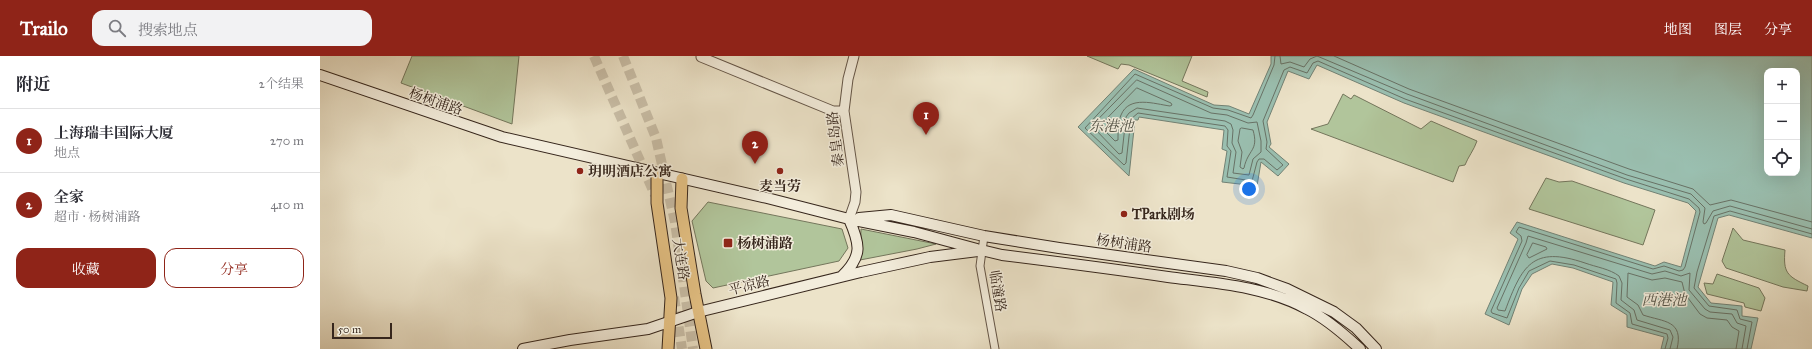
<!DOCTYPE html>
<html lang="zh">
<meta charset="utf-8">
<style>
body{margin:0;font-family:"IM FELL Great Primer","Noto Serif SC",serif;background:#f2f2f3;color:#2b2b33}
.controls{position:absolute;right:12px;top:12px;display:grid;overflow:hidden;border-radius:8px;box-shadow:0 4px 16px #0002}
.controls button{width:36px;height:36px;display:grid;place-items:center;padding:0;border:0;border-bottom:1px solid #e1e1e2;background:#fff;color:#2b2b33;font:20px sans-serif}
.scale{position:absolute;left:12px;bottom:10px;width:60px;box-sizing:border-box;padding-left:4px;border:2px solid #36261c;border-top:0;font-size:11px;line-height:14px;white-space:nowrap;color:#36261c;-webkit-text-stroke:3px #f3eddc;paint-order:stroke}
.you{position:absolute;left:929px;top:133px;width:14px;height:14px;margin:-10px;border:3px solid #fff;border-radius:50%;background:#1a73e8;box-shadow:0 0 0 6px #1a73e833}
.badge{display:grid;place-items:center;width:26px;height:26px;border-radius:50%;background:#8f2418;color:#fff;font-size:13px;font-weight:700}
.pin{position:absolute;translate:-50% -33px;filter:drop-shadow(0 1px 2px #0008)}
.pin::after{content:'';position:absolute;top:21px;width:14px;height:12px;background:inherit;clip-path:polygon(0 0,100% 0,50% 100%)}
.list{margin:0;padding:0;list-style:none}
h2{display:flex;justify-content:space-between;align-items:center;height:52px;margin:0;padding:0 16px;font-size:17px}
h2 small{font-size:13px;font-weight:400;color:#7c7c81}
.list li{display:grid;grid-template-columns:26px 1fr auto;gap:12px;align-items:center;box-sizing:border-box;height:64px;padding:0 16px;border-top:1px solid #e1e1e2}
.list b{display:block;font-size:15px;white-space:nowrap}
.list p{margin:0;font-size:13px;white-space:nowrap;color:#7c7c81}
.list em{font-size:13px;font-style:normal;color:#7c7c81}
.actions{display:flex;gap:8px;padding:12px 16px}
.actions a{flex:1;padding:9px 0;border:1px solid #8f2418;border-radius:12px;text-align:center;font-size:14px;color:#8f2418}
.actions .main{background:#8f2418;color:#fff}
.icon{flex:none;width:22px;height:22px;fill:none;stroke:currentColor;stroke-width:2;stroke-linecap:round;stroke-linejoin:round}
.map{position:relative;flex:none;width:1492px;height:293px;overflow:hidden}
header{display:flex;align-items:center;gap:24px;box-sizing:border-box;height:56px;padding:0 20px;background:#8f2418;color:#fff}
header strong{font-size:19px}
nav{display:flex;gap:22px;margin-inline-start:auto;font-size:14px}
.search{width:280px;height:36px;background:#f2f2f3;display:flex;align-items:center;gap:10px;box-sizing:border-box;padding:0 14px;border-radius:12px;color:#7c7c81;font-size:15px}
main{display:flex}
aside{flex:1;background:#fff}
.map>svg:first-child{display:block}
.green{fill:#b1c59b;stroke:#74765c}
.water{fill:#9abfb0;stroke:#728275;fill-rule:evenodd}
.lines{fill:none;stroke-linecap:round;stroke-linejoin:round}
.shore{stroke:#687266;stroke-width:1}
.secondary-tunnel{stroke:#c8bda6;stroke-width:10;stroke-dasharray:10 5;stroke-linecap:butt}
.minor-casing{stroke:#645547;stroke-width:9}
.tertiary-casing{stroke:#645547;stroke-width:11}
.secondary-casing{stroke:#36261c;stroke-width:12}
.primary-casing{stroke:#36261c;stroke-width:13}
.minor{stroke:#f3eddc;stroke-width:7}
.tertiary{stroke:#f3eddc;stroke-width:9}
.secondary{stroke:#f3eddc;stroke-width:10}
.primary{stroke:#e6c284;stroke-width:11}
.poi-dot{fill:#8f2418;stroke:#f3eddc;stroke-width:1.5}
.labels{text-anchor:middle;stroke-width:3;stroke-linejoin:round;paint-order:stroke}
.street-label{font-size:14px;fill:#36261c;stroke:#f3eddc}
.poi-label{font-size:14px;font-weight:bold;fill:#36261c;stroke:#f3eddc;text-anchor:start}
.water-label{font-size:15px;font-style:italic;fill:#545448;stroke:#f3eddc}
</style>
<header>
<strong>Trailo</strong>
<div class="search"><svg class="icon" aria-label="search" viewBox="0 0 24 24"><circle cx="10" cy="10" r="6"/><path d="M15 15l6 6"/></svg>搜索地点</div>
<nav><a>地图</a><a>图层</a><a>分享</a></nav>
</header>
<main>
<aside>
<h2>附近<small>2个结果</small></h2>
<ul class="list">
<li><span class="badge">1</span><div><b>上海瑞丰国际大厦</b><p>地点</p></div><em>270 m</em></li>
<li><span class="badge">2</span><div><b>全家</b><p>超市 · 杨树浦路</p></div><em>410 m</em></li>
</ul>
<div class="actions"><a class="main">收藏</a><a>分享</a></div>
</aside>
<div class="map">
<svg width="1492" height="293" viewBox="0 0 1492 293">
<rect width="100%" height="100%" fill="#ece3c9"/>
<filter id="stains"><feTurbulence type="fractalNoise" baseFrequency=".005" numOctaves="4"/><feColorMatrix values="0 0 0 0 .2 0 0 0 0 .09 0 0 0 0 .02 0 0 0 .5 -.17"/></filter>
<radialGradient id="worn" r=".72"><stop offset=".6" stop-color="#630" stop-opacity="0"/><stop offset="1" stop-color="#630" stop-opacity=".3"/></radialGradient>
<path class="green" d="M 92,0 L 199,0 L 192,68 L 81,27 Z
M 767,0 L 872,0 L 862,25 L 888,36 L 887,41 L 809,9 L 801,8 L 798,13 Z
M 1023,38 L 1031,43 L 1034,39 L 1101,73 L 1111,65 L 1157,85 C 1154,94 1148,101 1145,109 L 1139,110 L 1133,126 L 991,73 L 1008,68 Z
M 1226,122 L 1239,126 L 1252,125 L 1335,154 L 1323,189 L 1209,153 Z
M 388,146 L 522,173 L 528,192 L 519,205 L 393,232 L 386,225 L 372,165 Z
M 1413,172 L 1423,184 L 1465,194 C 1463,217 1467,220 1488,230 L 1487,235 L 1463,231 L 1406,212 L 1402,205 Z
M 541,173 L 616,188 L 597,193 L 540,204 Z
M 1397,218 L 1439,232 L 1445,242 L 1441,255 L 1425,251 L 1424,247 L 1387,238 L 1384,227 L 1393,228 Z"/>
<path class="water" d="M 951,0 L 1492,0 L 1492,182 L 1409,159 L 1398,162 L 1378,231 L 1391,247 L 1422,250 L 1422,260 L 1438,262 L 1431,293 L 1341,293 L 1344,281 L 1307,271 L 1307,259 L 1291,249 L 1293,226 L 1253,212 L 1232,208 L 1212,218 L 1202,233 L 1189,269 L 1165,258 L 1198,183 L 1190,177 L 1197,166 L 1335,210 L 1344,206 L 1361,211 L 1376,155 L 1368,147 L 1304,127 L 1084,47 L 997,9 L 989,23 L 968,15 L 947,66 L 951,88 L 949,91 L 969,108 L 958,120 L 941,106 L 937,130 L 902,126 L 907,95 L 902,93 L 904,74 L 819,61 L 818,64 L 815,64 L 809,120 L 758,71 L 814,13 L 894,49 L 909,50 L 929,58 L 951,8 ZM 1447,15 L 1477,15 L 1477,117 L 1447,117 Z"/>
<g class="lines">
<path class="shore" d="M 955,0 L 954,9 L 933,59 L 931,62 L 908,54 L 893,52 L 815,18 L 765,72 L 804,109 L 806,107 L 811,63 L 818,57 L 905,70 L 908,74 L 907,90 L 911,95 L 907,121 L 932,125 L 937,106 L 939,103 L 944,103 L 957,114 L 963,109 L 946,93 L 947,86 L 943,65 L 964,14 L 970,11 L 987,17 L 993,7 L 998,5 L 1085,43 L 1306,123 L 1369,143 L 1379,152 L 1380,156 L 1365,211 L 1363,214 L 1359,215 L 1344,210 L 1333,213 L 1199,171 L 1196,176 L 1201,180 L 1202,185 L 1171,255 L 1172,257 L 1187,262 L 1199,232 L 1209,215 L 1230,205 L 1254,209 L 1296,223 L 1297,227 L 1296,247 L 1310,257 L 1312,268 L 1347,278 L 1348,282 L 1345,293
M 960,0 L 961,8 L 970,6 L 984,11 L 990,3 L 997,0
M 997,0 L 1087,38 L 1307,119 L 1371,138 L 1385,152 L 1383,166 L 1384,168 L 1386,167 L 1393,155 L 1410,150 L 1492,173
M 1014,0 L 1089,33 L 1309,113 L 1373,133 L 1390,149 L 1411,144 L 1492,166
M 817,24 L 891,57 L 907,59 L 928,67 L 937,66 L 941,85 L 941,96 L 933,103 L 929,119 L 913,117 L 916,96 L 912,87 L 913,74 L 911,68 L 905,65 L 817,52 L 809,57 L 806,61 L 802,97 L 799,98 L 772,70 Z
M 817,32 L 851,47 L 852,49 L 850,50 C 835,48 809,39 801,59 C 798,66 798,76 798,84 L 795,85 L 780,70 Z
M 922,72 L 933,74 C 939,95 928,93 924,112 L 923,113 L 920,111 L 922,96 L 918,85 L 920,73 Z
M 1213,187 L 1226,191 L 1227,193 L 1209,202 L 1207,199 Z
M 1350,293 L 1353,281 L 1350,274 L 1317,264 L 1314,254 L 1301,244 L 1302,227 L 1299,220 C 1290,213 1276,211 1265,207 C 1212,189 1202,210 1185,255 L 1178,254 L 1177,252 L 1206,187 L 1208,180 L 1332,218 L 1345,215 L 1361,220 L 1370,217 L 1369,234 L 1385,253 L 1390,256 L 1412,258 L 1417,267 L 1426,270 L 1422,293
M 1357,293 C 1364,264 1344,266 1323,259 L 1318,249 L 1307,241 L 1308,217 L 1332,224 L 1345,222 L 1362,226 L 1365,238 L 1380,258 L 1387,262 L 1407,264 L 1412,271 L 1419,275 L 1416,293
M 1427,293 L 1432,266 L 1420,263 L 1417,254 L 1389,250 L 1374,232 L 1377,216 L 1394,160 L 1410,155 L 1492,178"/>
<path class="secondary-tunnel" d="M 274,0 L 335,139
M 303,0 L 336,82 L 355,166 L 373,293
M 354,241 L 362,293"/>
<defs>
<path id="minor" d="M 664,180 L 660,210 L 675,293"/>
<path id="tertiary" d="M 381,1 L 513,55 L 524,55
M 529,163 L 535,146 L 536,136 L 524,55 L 528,23 L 534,0"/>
<path id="secondary" d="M 0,19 L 182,81 L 447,142 L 529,163 L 594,176 L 657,193 L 682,199 C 738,206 793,213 848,221 C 895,227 945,230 987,253 C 1007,263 1024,278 1040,293
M 539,162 L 571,159 L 664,180 L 739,192 L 906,215 L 937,222 L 967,233 L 1014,256 L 1036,272 L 1056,293
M 522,220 C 543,200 540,188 529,163
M 203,293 L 250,284 L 328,273 L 378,256 L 541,216 L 610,201 L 658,195"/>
<path id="primary" d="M 337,118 L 337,147 L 351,242 L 348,293
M 362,123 L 361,152 L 375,238 L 386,293"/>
</defs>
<use href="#minor" class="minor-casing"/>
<use href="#tertiary" class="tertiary-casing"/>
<use href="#secondary" class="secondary-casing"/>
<use href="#primary" class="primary-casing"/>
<use href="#minor" class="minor"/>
<use href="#tertiary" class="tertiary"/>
<use href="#secondary" class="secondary"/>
<use href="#primary" class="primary"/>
</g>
<g class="poi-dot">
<circle cx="260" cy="115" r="4"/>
<circle cx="460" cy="115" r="4"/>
<circle cx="804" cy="158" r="4"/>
<rect x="403" y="182" width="10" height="10" rx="2"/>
</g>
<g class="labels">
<g class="street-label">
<text transform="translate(116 45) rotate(19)" y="5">杨树浦路</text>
<text transform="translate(515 83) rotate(-97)" y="5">秦皇岛路</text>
<text transform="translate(804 187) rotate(8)" y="5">杨树浦路</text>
<text transform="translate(361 203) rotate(81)" y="5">大连路</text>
<text transform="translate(429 229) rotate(-14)" y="5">平凉路</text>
<text transform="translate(678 235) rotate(81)" y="5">临潼路</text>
</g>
<g class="poi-label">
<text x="268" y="120">玥明酒店公寓</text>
<text x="460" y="135" text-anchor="middle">麦当劳</text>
<text x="812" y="163">TPark剧场</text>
<text x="417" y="192">杨树浦路</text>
</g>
<g class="water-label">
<text x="791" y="75">东港池</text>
<text x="1344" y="249">西港池</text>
</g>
</g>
<rect width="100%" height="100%" filter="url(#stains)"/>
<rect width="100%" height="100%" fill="url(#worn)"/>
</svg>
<div class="controls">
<button>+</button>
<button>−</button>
<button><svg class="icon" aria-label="locate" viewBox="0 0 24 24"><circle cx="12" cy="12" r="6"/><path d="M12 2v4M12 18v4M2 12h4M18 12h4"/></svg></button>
</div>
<div class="scale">50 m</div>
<div class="you"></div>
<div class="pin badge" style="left:606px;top:79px">1</div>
<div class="pin badge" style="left:435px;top:108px">2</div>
</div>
</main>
